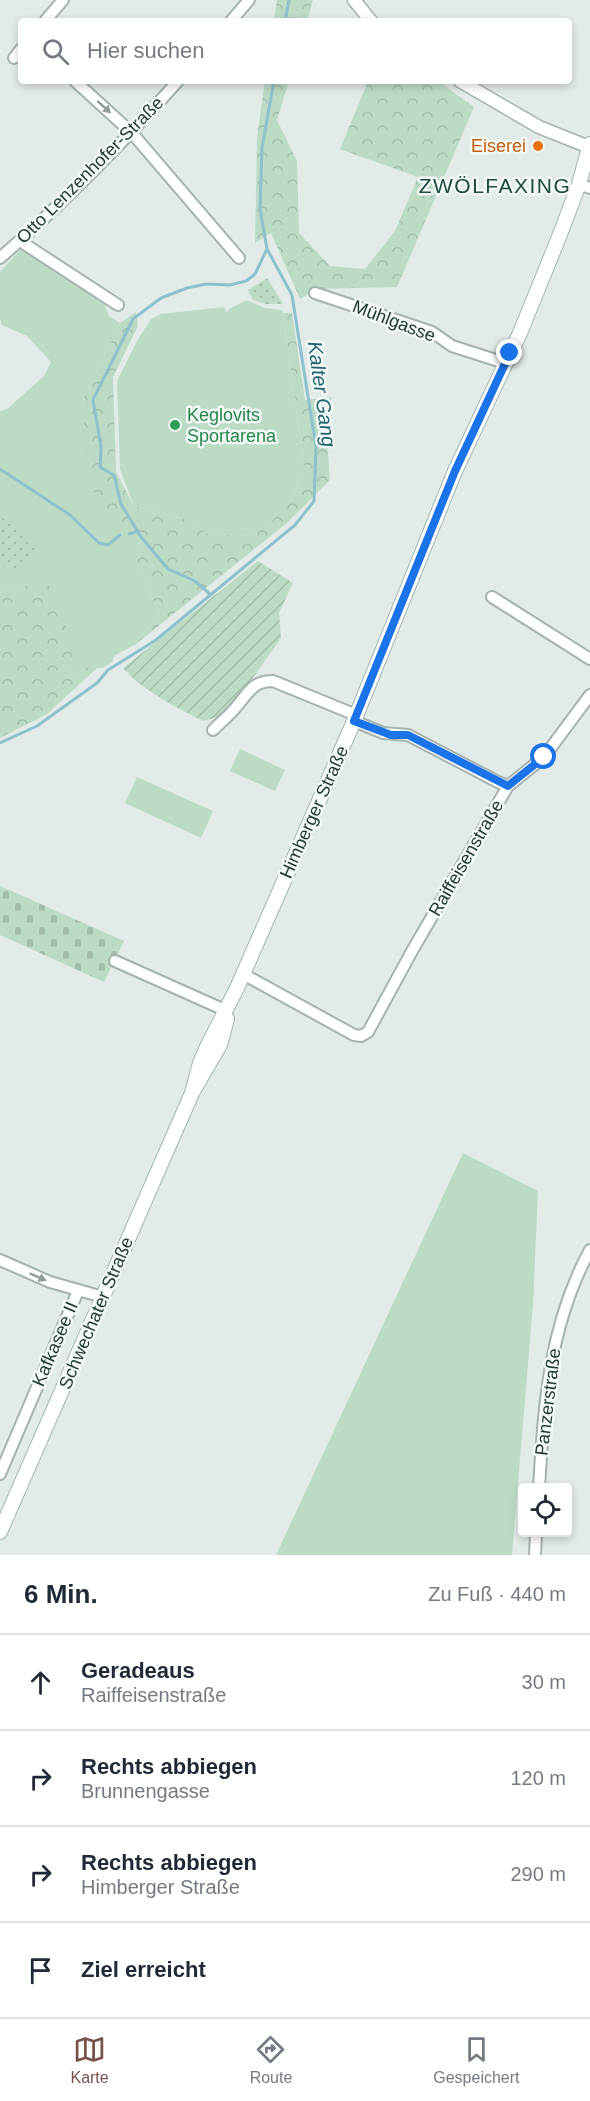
<!DOCTYPE html>
<html lang="de">
<meta charset="utf-8">
<style>
body{margin:0;font-family:Helvetica,sans-serif;background:#f6f6f7;color:#1f2937}
.controls{position:absolute;right:18px;bottom:18px;display:grid;overflow:hidden;border-radius:6px;box-shadow:0 3px 9px #0003}
.controls button{width:54px;height:54px;display:grid;place-items:center;padding:0;border:0;border-bottom:2px solid #e0e1e3;background:#fff;color:#1f2937;font:30px sans-serif}
.stop{position:absolute;width:18px;height:18px;margin:-14px;border:4px solid #1a73e8;border-radius:50%;background:#fff}
.stop.end{background:#1a73e8;border-color:#fff;box-shadow:0 2px 6px #0008}
.list{margin:0;padding:0;list-style:none}
h2{display:flex;justify-content:space-between;align-items:center;height:78px;margin:0;padding:0 24px;font-size:26px}
h2 small{font-size:20px;font-weight:400;color:#747a83}
.list li{display:grid;grid-template-columns:39px 1fr auto;gap:18px;align-items:center;box-sizing:border-box;height:96px;padding:0 24px;border-top:2px solid #e0e1e3}
.list b{display:block;font-size:22px;white-space:nowrap}
.list p{margin:0;font-size:20px;white-space:nowrap;color:#747a83}
.list em{font-size:20px;font-style:normal;color:#747a83}
.icon{flex:none;width:33px;height:33px;fill:none;stroke:currentColor;stroke-width:2;stroke-linecap:round;stroke-linejoin:round}
.map{position:relative;flex:none;width:590px;height:1555px;overflow:hidden}
.search{position:absolute;background:#fff;box-shadow:0 3px 9px #0003;left:18px;right:18px;top:18px;height:66px;display:flex;align-items:center;gap:15px;box-sizing:border-box;padding:0 21px;border-radius:6px;color:#747a83;font-size:22px}
.sheet{height:462px;background:#fff}
nav{display:flex;justify-content:space-around;align-items:center;box-sizing:border-box;height:84px;border-top:2px solid #e0e1e3;background:#fff;font-size:16px;color:#747a83}
nav a{display:grid;justify-items:center;gap:3px}
nav .on{color:#79534b}
.map>svg:first-child{display:block}
.grass{fill:#bcdbc5}
.forest{fill:url(#forest-crowns)}
.cemetery{fill:url(#cemetery-stones)}
.park{fill:url(#park-dots)}
.garden{fill:url(#garden-furrows)}
.lines{fill:none;stroke-linecap:round;stroke-linejoin:round}
.stream{stroke:#8dc1cc;stroke-width:3}
.minor-casing{stroke:#a5b3ae;stroke-width:14}
.tertiary-casing{stroke:#a5b3ae;stroke-width:15}
.secondary-casing{stroke:#a1b6af;stroke-width:16}
.minor{stroke:#fff;stroke-width:10}
.tertiary{stroke:#fff;stroke-width:12}
.secondary{stroke:#fff;stroke-width:14}
.oneway{fill:#919d9a}
.route{stroke:#1a73e8;stroke-width:8}
.food-dot{fill:#e8710a;stroke:#f2f8f5;stroke-width:2}
.leisure-dot{fill:#2e9e5b;stroke:#f2f8f5;stroke-width:2}
.labels{text-anchor:middle;stroke-width:5;stroke-linejoin:round;paint-order:stroke}
.food-label{font-size:18px;fill:#c56008;stroke:#f2f8f5;text-anchor:end}
.street-label{font-size:18px;fill:#233b35;stroke:#f2f8f5}
.leisure-label{font-size:18px;fill:#27864d;stroke:#f2f8f5;text-anchor:start}
.water-label{font-size:20px;font-style:italic;fill:#226372;stroke:#f2f8f5}
.quarter-label{font-size:21px;letter-spacing:1.5px;fill:#214b42;stroke:#f2f8f5}
</style>
<div class="map">
<svg width="590" height="1555" viewBox="0 0 590 1555">
<defs>
<pattern id="forest-crowns" width="20" height="18" patternUnits="userSpaceOnUse" patternTransform="scale(1.5)"><rect width="20" height="18" fill="#bcdbc5"/><path d="M2 6a3 3 0 1 1 6 0M12 15a3 3 0 1 1 6 0" fill="none" stroke="#a1bdaa"/></pattern>
<pattern id="cemetery-stones" width="16" height="16" patternUnits="userSpaceOnUse" patternTransform="scale(1.5)"><rect width="16" height="16" fill="#bcdbc5"/><path d="M2 7V4a2 2 0 0 1 4 0v3zM10 15v-3a2 2 0 0 1 4 0v3z" fill="#a1bdaa"/></pattern>
<pattern id="park-dots" width="8" height="8" patternUnits="userSpaceOnUse" patternTransform="scale(1.5)"><rect width="8" height="8" fill="#bcdbc5"/><path d="M2 2h.1M6 6h.1" fill="none" stroke="#a1bdaa" stroke-width="1.8" stroke-linecap="round"/></pattern>
<pattern id="garden-furrows" width="10" height="10" patternUnits="userSpaceOnUse" patternTransform="scale(1.5)"><rect width="10" height="10" fill="#bcdbc5"/><path d="M-1 1l2-2M0 10L10 0M9 11l2-2" fill="none" stroke="#a1bdaa"/></pattern>
</defs>
<rect width="100%" height="100%" fill="#e2ebe7"/>
<path class="grass" d="M 24,246 L 103,301 L 109,316 L 120,323 L 82,401 L 129,525 L 142,543 L 137,563 L 159,614 L 136,644 L 114,656 L 113,661 L 103,668 L 83,668 L 71,679 L 67,675 L 73,655 L 28,584 L 16,593 L 0,582 L 0,411 L 7,409 L 44,376 L 51,362 L 27,336 L 2,325 L 0,319 L 0,272 Z
M 246,300 L 265,308 L 282,310 L 283,313 L 304,467 L 293,498 L 270,523 L 246,536 L 205,533 L 195,522 L 134,506 L 120,469 L 117,381 L 137,341 L 151,319 L 161,314 L 224,307 L 227,313 L 229,309 Z
M 240,749 L 285,770 L 275,791 L 230,771 Z
M 137,777 L 213,811 L 201,838 L 125,803 Z
M 463,1153 L 538,1191 L 533,1304 L 512,1555 L 276,1555 Z"/>
<path class="forest" d="M 277,0 L 313,0 L 307,21 L 274,21 Z
M 265,81 L 289,81 L 277,120 L 297,161 L 299,233 L 330,266 L 365,269 L 395,231 L 418,177 L 340,149 L 368,81 L 438,81 L 474,107 L 397,287 L 317,289 L 300,299 L 271,233 L 255,243 L 257,137 Z
M 136,312 L 138,326 L 113,377 L 116,472 L 134,506 L 195,522 L 205,533 L 246,536 L 270,523 L 293,498 L 304,467 L 283,313 L 292,313 L 305,400 L 332,397 L 325,415 L 330,480 L 287,523 L 136,644 L 159,614 L 137,563 L 142,543 L 129,525 L 98,516 L 88,461 L 82,401 L 120,323 Z
M 46,578 L 71,638 L 73,655 L 67,675 L 71,679 L 83,668 L 97,668 L 47,714 L 0,738 L 0,582 L 16,593 L 28,584 Z"/>
<path class="cemetery" d="M 0,886 L 124,941 L 104,982 L 0,935 Z"/>
<path class="park" d="M 267,278 L 283,304 L 265,304 L 253,300 L 248,290 Z
M 0,516 L 40,545 L 16,577 L 0,564 Z"/>
<path class="garden" d="M 258,561 L 293,583 L 279,613 L 281,638 L 252,679 L 221,716 L 204,721 C 178,709 142,690 123,668 Z"/>
<g class="lines">
<path class="stream" d="M 285,21 L 289,0
M 0,469 L 70,515 L 99,543 L 108,545 L 120,535
M 129,534 L 138,531
M 211,595 L 195,581 L 168,569 L 141,537 L 121,504 L 114,475 L 100,467 L 101,447 L 93,400 L 133,319 L 161,298 L 187,288 L 206,284 L 230,285 L 246,281 L 255,274 L 267,249
M 0,743 L 37,726 L 97,683 L 108,670 L 156,640 L 295,525 L 314,501 L 316,447 L 292,295 L 267,249 L 260,209 L 262,148 L 274,81"/>
<defs>
<path id="minor" d="M 45,21 L 63,0
M 231,21 L 249,0
M 14,58 L 21,49
M 75,81 L 132,133 L 239,258
M 579,184 L 590,188
M 20,241 L 118,305
M 0,258 C 63,203 122,144 178,81
M 315,293 L 432,332 L 452,346 L 505,363
M 492,597 L 590,659
M 354,721 L 383,733 L 408,735 L 498,782 L 508,786
M 213,730 C 221,722 230,715 237,706 C 249,692 253,681 273,681 L 356,715
M 115,961 L 227,1011
M 243,974 L 354,1035 L 361,1036 L 368,1032 L 412,951 L 508,786 L 544,757 L 590,695
M 0,1260 L 50,1282 L 103,1297
M 0,1474 L 78,1291
M 539,1488 C 544,1404 549,1325 590,1250
M 535,1555 L 536,1532"/>
<path id="tertiary" d="M 354,0 L 371,21
M 460,81 L 539,127 L 589,147"/>
<path id="secondary" d="M 192,1093 L 200,1063 L 207,1047 L 237,988 L 354,721 L 455,471 L 520,333 L 559,237 L 579,184 L 590,144
M 0,1532 L 192,1093 L 220,1045 L 227,1019"/>
</defs>
<use href="#minor" class="minor-casing"/>
<use href="#tertiary" class="tertiary-casing"/>
<use href="#secondary" class="secondary-casing"/>
<use href="#minor" class="minor"/>
<use href="#tertiary" class="tertiary"/>
<use href="#secondary" class="secondary"/>
</g>
<defs><path id="oneway-solid" d="M-6-.8H1V-3.2L6.5 0L1 3.2V.8H-6Z" transform="scale(1.5)"/></defs>
<g class="oneway">
<use href="#oneway-solid" transform="translate(104 107) rotate(42)"/>
<use href="#oneway-solid" transform="translate(38 1277) rotate(24)"/>
</g>
<g class="lines">
<path class="route" d="M 510,353 L 455,471 L 354,721 L 391,735 L 408,735 L 508,786 L 544,757"/>
</g>
<circle class="food-dot" cx="538" cy="146" r="6"/>
<circle class="leisure-dot" cx="175" cy="425" r="6"/>
<g class="labels">
<g class="food-label">
<text x="526" y="152">Eiserei</text>
</g>
<g class="street-label">
<text transform="translate(90 170) rotate(-45)" y="6">Otto Lenzenhofer-Straße</text>
<text transform="translate(394 321) rotate(21)" y="6">Mühlgasse</text>
<text transform="translate(314 812) rotate(-66)" y="6">Himberger Straße</text>
<text transform="translate(466 858) rotate(-60)" y="6">Raiffeisenstraße</text>
<text transform="translate(96 1313) rotate(-67)" y="6">Schwechater Straße</text>
<text transform="translate(55 1344) rotate(-67)" y="6">Kafkasee II</text>
<text transform="translate(548 1402) rotate(-83)" y="6">Panzerstraße</text>
</g>
<g class="leisure-label">
<text x="187" y="421">Keglovits<tspan x="187" dy="21">Sportarena</tspan></text>
</g>
<g class="water-label">
<text transform="translate(322 394) rotate(82)" y="7">Kalter Gang</text>
</g>
<g class="quarter-label">
<text x="495" y="193">ZWÖLFAXING</text>
</g>
</g>
</svg>
<div class="controls">
<button><svg class="icon" aria-label="locate" viewBox="0 0 24 24"><circle cx="12" cy="12" r="6"/><path d="M12 2v4M12 18v4M2 12h4M18 12h4"/></svg></button>
</div>
<div class="stop" style="left:544px;top:757px"></div>
<div class="stop end" style="left:510px;top:353px"></div>
<div class="search"><svg class="icon" aria-label="search" viewBox="0 0 24 24"><circle cx="10" cy="10" r="6"/><path d="M15 15l6 6"/></svg>Hier suchen</div>
</div>
<section class="sheet">
<h2>6 Min.<small>Zu Fuß · 440 m</small></h2>
<ul class="list">
<li><svg class="icon" aria-label="ahead" viewBox="0 0 24 24"><path d="M12 20V5M6 11l6-6 6 6"/></svg><div><b>Geradeaus</b><p>Raiffeisenstraße</p></div><em>30 m</em></li>
<li><svg class="icon" aria-label="right" viewBox="0 0 24 24"><path d="M7 20v-9h11M14 6l5 5-5 5"/></svg><div><b>Rechts abbiegen</b><p>Brunnengasse</p></div><em>120 m</em></li>
<li><svg class="icon" aria-label="right" viewBox="0 0 24 24"><path d="M7 20v-9h11M14 6l5 5-5 5"/></svg><div><b>Rechts abbiegen</b><p>Himberger Straße</p></div><em>290 m</em></li>
<li><svg class="icon" aria-label="arrive" viewBox="0 0 24 24"><path d="M6 21V4h12l-3 4 3 4H6"/></svg><div><b>Ziel erreicht</b></div></li>
</ul>
</section>
<nav>
<a class="on"><svg class="icon" aria-label="map" viewBox="0 0 24 24"><path d="M3 6l6-2 6 2 6-2v14l-6 2-6-2-6 2zM9 4v14M15 6v14"/></svg>Karte</a>
<a><svg class="icon" aria-label="directions" viewBox="0 0 24 24"><path d="M12 3l9 9-9 9-9-9zM9 14v-3h6M13 9l2 2-2 2"/></svg>Route</a>
<a><svg class="icon" aria-label="saved" viewBox="0 0 24 24"><path d="M7 4h10v16l-5-4-5 4z"/></svg>Gespeichert</a>
</nav>
